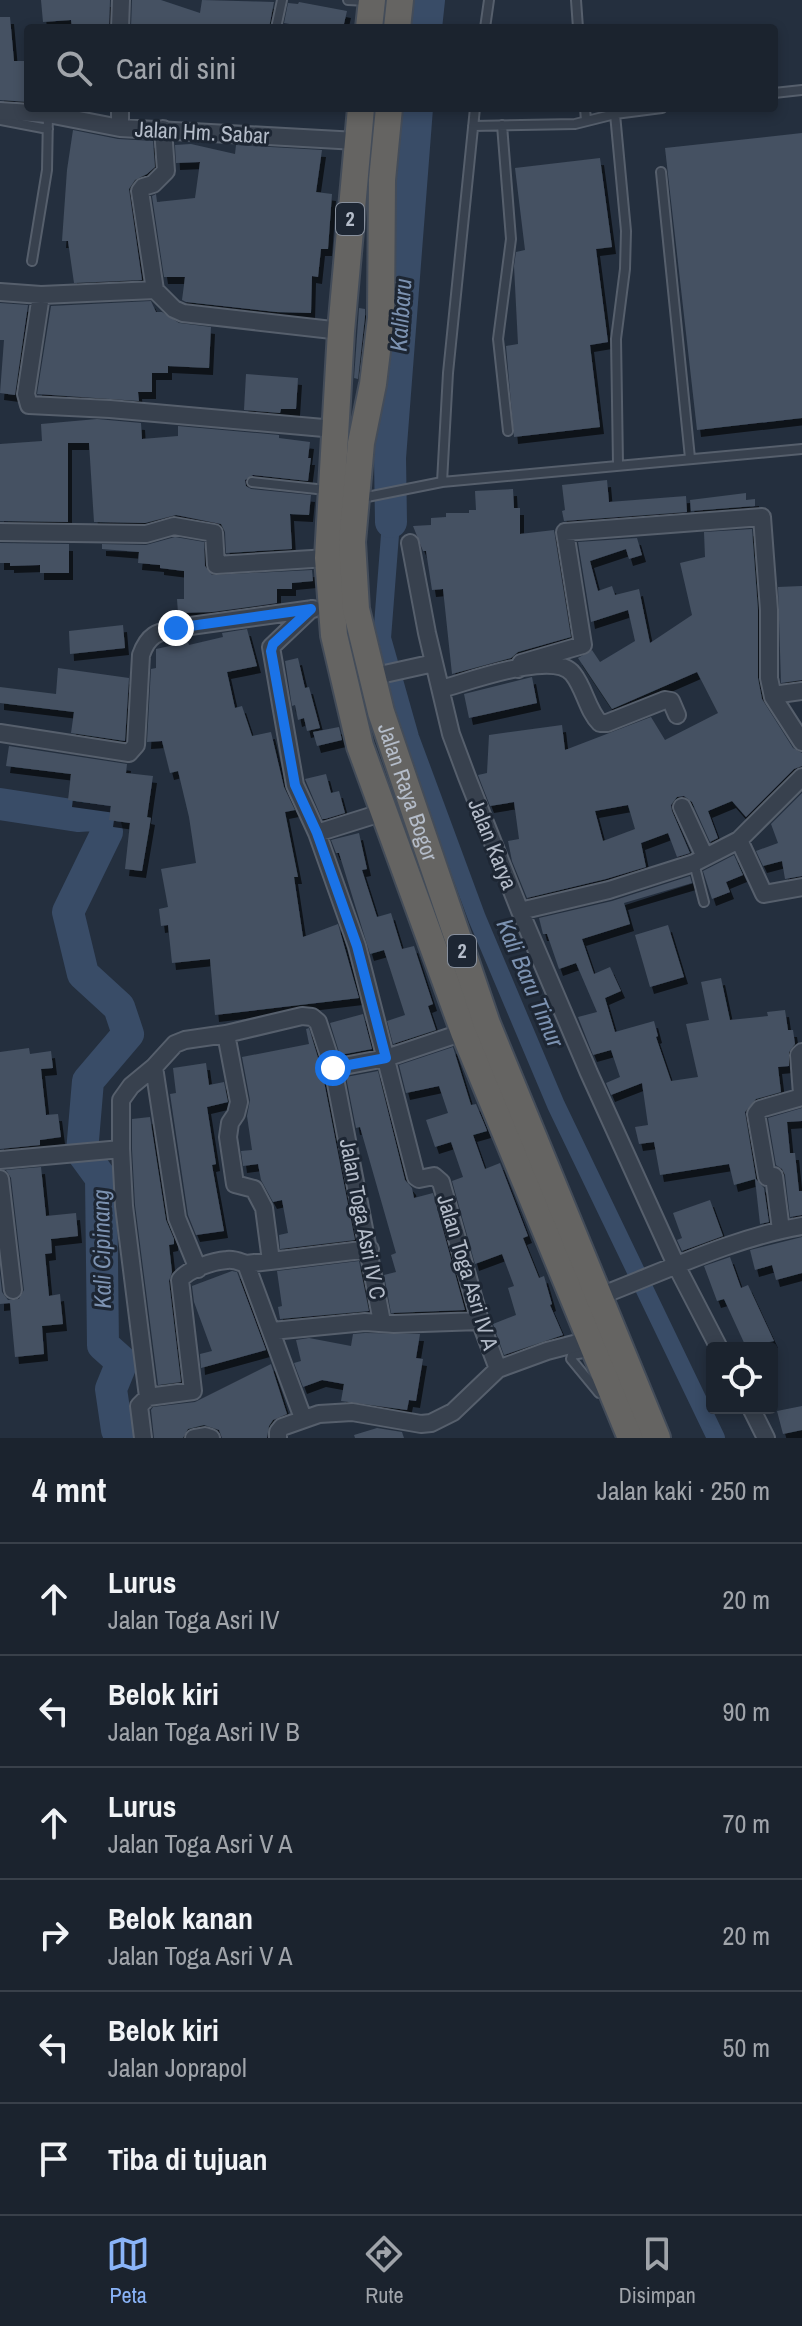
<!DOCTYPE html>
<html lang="id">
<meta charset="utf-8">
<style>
body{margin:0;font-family:"Archivo Narrow",sans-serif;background:#282f3a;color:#f1f3f6}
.controls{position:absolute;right:24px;bottom:24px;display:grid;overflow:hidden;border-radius:8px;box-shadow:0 4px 12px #0003}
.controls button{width:72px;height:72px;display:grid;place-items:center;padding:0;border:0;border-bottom:2px solid #39404a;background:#1b232e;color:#f1f3f6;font:40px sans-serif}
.stop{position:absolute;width:24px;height:24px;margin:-18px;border:6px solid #1a73e8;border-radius:50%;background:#fff}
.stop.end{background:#1a73e8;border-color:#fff;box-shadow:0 2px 8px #0008}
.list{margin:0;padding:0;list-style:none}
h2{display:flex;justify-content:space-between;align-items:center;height:104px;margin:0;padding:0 32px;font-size:34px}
h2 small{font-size:26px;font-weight:400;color:#a0a4aa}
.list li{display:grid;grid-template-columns:52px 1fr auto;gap:24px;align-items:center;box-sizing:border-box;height:112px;padding:0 32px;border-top:2px solid #39404a}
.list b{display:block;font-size:30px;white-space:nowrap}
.list p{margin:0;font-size:26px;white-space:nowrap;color:#a0a4aa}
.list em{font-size:26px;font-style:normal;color:#a0a4aa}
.icon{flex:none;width:44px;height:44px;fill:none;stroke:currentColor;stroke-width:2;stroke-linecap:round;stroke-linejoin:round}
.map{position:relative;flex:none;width:802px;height:1438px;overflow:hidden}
.search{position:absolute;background:#1b232e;box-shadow:0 4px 12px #0003;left:24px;right:24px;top:24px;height:88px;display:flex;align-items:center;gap:20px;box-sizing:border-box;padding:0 28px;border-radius:8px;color:#a0a4aa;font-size:30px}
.sheet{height:776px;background:#1b232e}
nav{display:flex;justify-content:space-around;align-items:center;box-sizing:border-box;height:112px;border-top:2px solid #39404a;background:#1b232e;font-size:22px;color:#a0a4aa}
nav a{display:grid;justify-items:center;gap:4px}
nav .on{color:#8ab4f8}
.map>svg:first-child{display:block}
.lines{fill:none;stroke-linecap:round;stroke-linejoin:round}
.canal{stroke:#394c67;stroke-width:18}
.river{stroke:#394c67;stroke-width:32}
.building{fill:#455162;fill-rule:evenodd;filter:url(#shadow)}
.service-casing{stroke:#565f6c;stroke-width:12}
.minor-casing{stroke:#565f6c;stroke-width:20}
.trunk-casing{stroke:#434c59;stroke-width:30}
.service{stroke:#38414e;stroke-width:8}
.minor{stroke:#38414e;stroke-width:16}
.trunk{stroke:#656462;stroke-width:26}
.route{stroke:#1a73e8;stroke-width:10}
.labels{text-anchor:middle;stroke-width:6;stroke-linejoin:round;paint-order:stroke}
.shield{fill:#1d2633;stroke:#878f9c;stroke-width:2}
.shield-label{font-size:20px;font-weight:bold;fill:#b4bcc9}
.street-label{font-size:22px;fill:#b4bcc9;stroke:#1d2633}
.water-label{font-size:24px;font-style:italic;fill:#7c92b1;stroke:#1d2633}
</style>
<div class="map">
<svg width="802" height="1438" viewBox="0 0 802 1438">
<defs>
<filter id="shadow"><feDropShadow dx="4" dy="7" stdDeviation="0" flood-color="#0009"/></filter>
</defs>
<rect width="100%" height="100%" fill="#242f3e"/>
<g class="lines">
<path class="canal" d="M 391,522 L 382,638 L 410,737 L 477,918 L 556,1105 L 716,1438"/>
<path class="river" d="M 426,28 L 429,0
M 391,522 L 390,458 L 417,108
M 0,804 L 78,816 L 94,815 L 104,820 L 107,832 L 68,912 L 83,974 L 119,1007 L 128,1034 L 88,1081 L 82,1152 L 101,1178 L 103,1345 L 122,1362 L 111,1389 L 117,1430 L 122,1438"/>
</g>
<path class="building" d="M 41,0 L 110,0 L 109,28 L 72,28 L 71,20 L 43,22 Z
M 132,0 L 161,0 L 200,13 L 202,0 L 274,2 L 269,28 L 131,28 Z
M 299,2 L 347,11 L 343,28 L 311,28 L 284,23 L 288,3 L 298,4 Z
M 0,17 L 10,17 L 14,61 L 28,61 L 28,102 L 0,100 Z
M 73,130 L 118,139 L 153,141 L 155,167 L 147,174 L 135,180 L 129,189 L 142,280 L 74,283 L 68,241 L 62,241 L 67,170 Z
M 802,133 L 802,418 L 697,430 L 665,148 Z
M 191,144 L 235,154 L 236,145 L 322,150 L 316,192 L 332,194 L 328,249 L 321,249 L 318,277 L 312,276 L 311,313 L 276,312 L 186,302 L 182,300 L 185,277 L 164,277 L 152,196 L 156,194 L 157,202 L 195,198 L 200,162 L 176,163 L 175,145 Z
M 600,158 L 612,247 L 596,249 L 608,342 L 590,345 L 600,427 L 514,437 L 506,346 L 518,344 L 514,266 L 516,252 L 525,250 L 515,168 Z
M 151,301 L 156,312 L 162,312 L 179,323 L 211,327 L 209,368 L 168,366 L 168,373 L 152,373 L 152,392 L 138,392 L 139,401 L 37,394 L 51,306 Z
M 0,303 L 28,305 L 15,395 L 0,393 L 4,340 L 0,340 Z
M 359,308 L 365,309 L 365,317 L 358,379 L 354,378 Z
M 246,374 L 298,378 L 296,409 L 281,409 L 280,413 L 244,410 Z
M 97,419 L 141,423 L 142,439 L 178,436 L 178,426 L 279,435 L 279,438 L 310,442 L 308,458 L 311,458 L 308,481 L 253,475 L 245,480 L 246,486 L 251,489 L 311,495 L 309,515 L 290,514 L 292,549 L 226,553 L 225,532 L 221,524 L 176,515 L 145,523 L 94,522 L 89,443 L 68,443 L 68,522 L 0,521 L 0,444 L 42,441 L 41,424 Z
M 607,480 L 609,502 L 686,496 L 687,512 L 564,521 L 562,511 L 565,510 L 562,485 Z
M 513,489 L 514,508 L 520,508 L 520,534 L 554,530 L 571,637 L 518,652 L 511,658 L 452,674 L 443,589 L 432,590 L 426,551 L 423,551 L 413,526 L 431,525 L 431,518 L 446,517 L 446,513 L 469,513 L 469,510 L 476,510 L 475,491 Z
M 746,493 L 746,500 L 755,499 L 755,506 L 691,511 L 690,500 Z
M 752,529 L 758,610 L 758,678 L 762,699 L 793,748 L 802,753 L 802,766 L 794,769 L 746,817 L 732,801 L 708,811 L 718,838 L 710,842 L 692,802 L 684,796 L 677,797 L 671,805 L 672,811 L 690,853 L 677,857 L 668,833 L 641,843 L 646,867 L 606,879 L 527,898 L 512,861 L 508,841 L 519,839 L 514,802 L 490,806 L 478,775 L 487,773 L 489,735 L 562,725 L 565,750 L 651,717 L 665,740 L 718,713 L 697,672 L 612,709 L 578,658 L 592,650 L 600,662 L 635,641 L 628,610 L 591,622 L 578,542 L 637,538 L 642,555 L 629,559 L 626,549 L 590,561 L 598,591 L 612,586 L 615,595 L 639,589 L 650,643 L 692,615 L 680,563 L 705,557 L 704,532 ZM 628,805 L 635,829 L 603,841 L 595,811 Z
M 175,537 L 204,542 L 205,566 L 212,575 L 312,570 L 313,581 L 292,583 L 292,589 L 277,589 L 277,603 L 212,612 L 178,613 L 177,599 L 184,599 L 184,571 L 160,568 L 160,565 L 138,563 L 139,552 L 102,549 L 102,544 L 146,545 Z
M 0,543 L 69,544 L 69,573 L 40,573 L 40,565 L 10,566 L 10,563 L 0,563 Z
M 802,586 L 802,680 L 781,683 L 778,587 Z
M 123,625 L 125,648 L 70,654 L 69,631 Z
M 247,629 L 257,666 L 227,672 L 235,708 L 242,706 L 252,736 L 271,732 L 284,787 L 295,810 L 285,812 L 298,877 L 294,877 L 303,937 L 338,924 L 359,998 L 215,1015 L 210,959 L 172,963 L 168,925 L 161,926 L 159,909 L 168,907 L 161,869 L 196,863 L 189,817 L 178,771 L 170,773 L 162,741 L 147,742 L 151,669 L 156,668 L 156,649 L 188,642 L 189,645 L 223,637 L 222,633 Z
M 298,658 L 305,688 L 309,687 L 320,728 L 307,731 L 304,718 L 298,720 L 295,705 L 292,706 L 285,661 Z
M 58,668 L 129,678 L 125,741 L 71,733 L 74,712 L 0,703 L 0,687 L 56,694 Z
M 532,677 L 537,703 L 469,718 L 464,694 Z
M 339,727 L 342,740 L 317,746 L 313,732 Z
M 9,746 L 127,764 L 126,773 L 153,776 L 147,817 L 151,818 L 142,871 L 125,869 L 130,823 L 109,820 L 111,806 L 68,800 L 71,774 L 6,766 Z
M 326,774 L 331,793 L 339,791 L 345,813 L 325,819 L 322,819 L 305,779 Z
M 802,793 L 802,876 L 785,879 L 782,861 L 763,866 L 756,851 L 778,843 L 771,824 Z
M 359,833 L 367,869 L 362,870 L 377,917 L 391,913 L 402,949 L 414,946 L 433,1004 L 428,1006 L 436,1030 L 393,1044 L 387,1021 L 405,1015 L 384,950 L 370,954 L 339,853 L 336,853 L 331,840 Z
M 734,855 L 743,875 L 726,882 L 730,892 L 712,899 L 703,871 Z
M 690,876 L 692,883 L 624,903 L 630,924 L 582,939 L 594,974 L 610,967 L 621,991 L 605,998 L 615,1032 L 654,1021 L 658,1036 L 656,1037 L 671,1081 L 698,1077 L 686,1024 L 709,1020 L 701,982 L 721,978 L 730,1020 L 768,1016 L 767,1012 L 785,1010 L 788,1030 L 793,1030 L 795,1044 L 789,1052 L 789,1066 L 778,1067 L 781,1092 L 756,1099 L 745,1112 L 756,1179 L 764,1188 L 769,1222 L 760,1224 L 755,1179 L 734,1185 L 729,1164 L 660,1175 L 654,1142 L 639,1144 L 635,1127 L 648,1125 L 642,1083 L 611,1095 L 606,1083 L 620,1077 L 611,1050 L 593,1055 L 578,1017 L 597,1012 L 576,963 L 559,969 L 547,934 L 543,934 L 539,918 L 612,901 Z
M 668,925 L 684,977 L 650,987 L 635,935 Z
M 363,1014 L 372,1049 L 340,1055 L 330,1023 Z
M 309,1028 L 322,1071 L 355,1240 L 280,1249 L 279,1235 L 288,1233 L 282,1200 L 273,1202 L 261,1180 L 258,1164 L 243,1166 L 241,1151 L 252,1150 L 247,1116 L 250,1100 L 242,1057 L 309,1044 L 306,1029 Z
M 453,1047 L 471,1105 L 476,1104 L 486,1128 L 487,1131 L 473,1135 L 485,1169 L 500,1163 L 528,1236 L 523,1238 L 539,1278 L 544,1276 L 552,1304 L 550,1305 L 563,1335 L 504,1355 L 493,1324 L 516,1315 L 508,1288 L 514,1286 L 502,1254 L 475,1264 L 452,1181 L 463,1177 L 451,1142 L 435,1147 L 426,1120 L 448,1113 L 439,1086 L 406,1093 L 399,1065 Z
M 29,1048 L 30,1054 L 51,1051 L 53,1068 L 41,1069 L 46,1115 L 58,1114 L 61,1137 L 40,1140 L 40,1145 L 0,1149 L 0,1052 Z
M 206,1063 L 209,1085 L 224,1082 L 228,1102 L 207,1107 L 216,1164 L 212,1165 L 224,1231 L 196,1235 L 188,1215 L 170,1094 L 176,1093 L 173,1068 Z
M 378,1071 L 405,1180 L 412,1188 L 414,1198 L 433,1193 L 465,1310 L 391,1313 L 384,1275 L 396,1272 L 391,1255 L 396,1253 L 360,1127 L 356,1128 L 346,1077 Z
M 802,1108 L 802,1121 L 787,1122 L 790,1153 L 795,1153 L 799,1191 L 802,1191 L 802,1215 L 790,1217 L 785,1175 L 782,1169 L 776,1165 L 768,1118 Z
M 150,1117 L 166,1220 L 174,1239 L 174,1244 L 169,1245 L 172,1272 L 169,1281 L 181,1382 L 158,1385 L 135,1205 L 132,1149 L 132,1119 Z
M 41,1167 L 46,1216 L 76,1213 L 78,1236 L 51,1239 L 52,1253 L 45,1254 L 49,1296 L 60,1294 L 63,1324 L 42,1326 L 44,1354 L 15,1357 L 10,1303 L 0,1304 L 0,1274 L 2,1292 L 8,1300 L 19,1299 L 24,1290 L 11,1178 L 6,1170 Z
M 710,1200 L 723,1236 L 682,1251 L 677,1240 L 682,1238 L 673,1213 Z
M 802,1237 L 802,1273 L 776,1280 L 772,1265 L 755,1270 L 750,1250 Z
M 730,1257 L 741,1288 L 748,1285 L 774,1341 L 746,1347 L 724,1299 L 717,1301 L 704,1266 Z
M 359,1261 L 369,1311 L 280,1319 L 278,1307 L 282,1306 L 277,1271 Z
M 232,1271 L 237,1272 L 266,1350 L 201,1368 L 200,1354 L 212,1351 L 194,1302 L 192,1286 Z
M 365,1333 L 420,1334 L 416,1358 L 423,1359 L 416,1401 L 409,1400 L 407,1410 L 341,1401 L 344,1384 L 322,1380 L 303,1387 L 294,1363 L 301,1361 L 296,1340 L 309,1338 L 351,1346 L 353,1334 Z
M 271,1364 L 287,1414 L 273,1420 L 269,1426 L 267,1438 L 222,1438 L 219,1430 L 204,1425 L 188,1429 L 183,1438 L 154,1438 L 151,1410 L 153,1407 L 195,1402 Z
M 802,1406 L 802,1430 L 783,1434 L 777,1411 Z
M 377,1428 L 402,1432 L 404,1438 L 355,1438 L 354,1435 Z"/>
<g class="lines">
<defs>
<path id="service" d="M 348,0 L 367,1
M 576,0 L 578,28
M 276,28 L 282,0
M 485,28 L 489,0
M 774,93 L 802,90
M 585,108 L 586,121
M 615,114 L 626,231 L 625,269 L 616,339 L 618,464
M 0,120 L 48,129
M 502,125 L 511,239 L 498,339 L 508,431
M 473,126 L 575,124 L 615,114 L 662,108
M 661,172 L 690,458
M 32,261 L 47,170 L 48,114
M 252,482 L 326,490
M 442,482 L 448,373 L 475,108
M 362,498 L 442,482 L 802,449
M 694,863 L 704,902
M 589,1352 L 572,1355 L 571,1359 L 599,1393 L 607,1393"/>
<path id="minor" d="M 120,28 L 121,0
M 120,108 L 120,128
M 0,111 L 48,114 L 120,128 L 357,141
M 155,290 L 174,309 L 183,313 L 341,331
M 155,290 L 140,191 L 143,187 L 153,184 L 166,171 L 163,129
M 0,292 L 41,295 L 155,290
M 41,295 L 26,394 L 29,405 L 110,409 L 335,429
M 0,532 L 146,534 L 174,526 L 214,533 L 216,565 L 328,558
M 410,543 L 427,633 L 451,734 L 467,777 L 520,911 L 589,1073 L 677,1267 L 719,1348
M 311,609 L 271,647 L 295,785 L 317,833 L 357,946 L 416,1177 L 419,1179 L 434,1176 L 441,1182 L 480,1321 L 498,1369
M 518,669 L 521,663 L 583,645 L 565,532 L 762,517 L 769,610 L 769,678 L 773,697 L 802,742
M 371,677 L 434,663
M 441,689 C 468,682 554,649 573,674 C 585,689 587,710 600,723 L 607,723 L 665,700 L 671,701 L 677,715
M 773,695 L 802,691
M 0,733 L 129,753 L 136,745 L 141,655 C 148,635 157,632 176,628 L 313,609
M 682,807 L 705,857
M 317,833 L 384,812
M 739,840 L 764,894 L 802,887
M 520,911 L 609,890 L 694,863 L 739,840 L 802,777
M 226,1034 L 239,1102 L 236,1114 L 230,1123 L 228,1137 L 235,1184 L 254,1189 L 264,1208 L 271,1261
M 802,1052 L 799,1055 L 802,1094
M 154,1067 L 177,1218 L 198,1269
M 333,1068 L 386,1058 L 464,1032
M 121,1149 L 124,1206 L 148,1397
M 0,1160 L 121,1149 L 121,1100 L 131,1086 L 154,1067 L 175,1044 L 185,1040 L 226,1034 L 302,1016 L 312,1017 L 318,1022 L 333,1068 L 382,1322
M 0,1179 L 13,1290
M 781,1230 L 774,1176 L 767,1177 L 756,1114 L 760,1109 L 802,1097
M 246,1264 L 370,1249
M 592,1299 C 659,1274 731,1238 802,1226
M 272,1331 L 365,1322 L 394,1324 L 480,1321
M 148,1397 L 193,1391 L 180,1280 C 188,1269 213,1261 227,1260 C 234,1259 240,1262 246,1264 L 303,1418
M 751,1408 L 766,1438
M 143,1438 L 139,1406 L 148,1397
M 194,1438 L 205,1436 L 211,1438
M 278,1438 L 278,1432 L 282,1427 L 319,1414 L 352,1412 L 421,1424 L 431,1423 L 453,1412 L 498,1369 L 547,1351 L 597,1338"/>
<g id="trunk">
<path d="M 369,28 L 372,0"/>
<path d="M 397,28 L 400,0"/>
<path d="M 361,108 L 341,331 L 328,558 L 334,635 L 360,746 L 464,1032 L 631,1438"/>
<path id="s1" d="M 389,108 L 382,180 L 381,318 L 373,384 L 361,443 L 352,542 L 356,609 L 381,712 L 487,1024 L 657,1438"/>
</g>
</defs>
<use href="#service" class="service-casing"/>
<use href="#minor" class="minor-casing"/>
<use href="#trunk" class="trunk-casing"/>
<use href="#service" class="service"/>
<use href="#minor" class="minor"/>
<use href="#trunk" class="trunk"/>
</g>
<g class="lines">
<path class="route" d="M 176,628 L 311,609 L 273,644 L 271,651 L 295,785 L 317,833 L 357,946 L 386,1058 L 333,1068"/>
</g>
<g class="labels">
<g class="shield">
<rect x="336" y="203" width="28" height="32" rx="6"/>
<rect x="448" y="935" width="28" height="32" rx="6"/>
</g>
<g class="shield-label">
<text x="350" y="226">2</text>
<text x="462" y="958">2</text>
</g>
<g class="street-label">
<text transform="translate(202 132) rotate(3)" y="8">Jalan Hm. Sabar</text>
<text dy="8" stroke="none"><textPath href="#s1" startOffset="694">Jalan Raya Bogor</textPath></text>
<text transform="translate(493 844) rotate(68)" y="8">Jalan Karya</text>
<text transform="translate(363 1219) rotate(79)" y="8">Jalan Toga Asri IV C</text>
<text transform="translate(468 1272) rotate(73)" y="8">Jalan Toga Asri IV A</text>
</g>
<g class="water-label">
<text transform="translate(401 315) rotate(-86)" y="8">Kalibaru</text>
<text transform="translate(530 983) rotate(67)" y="8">Kali Baru Timur</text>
<text transform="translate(102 1249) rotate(-91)" y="8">Kali Cipinang</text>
</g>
</g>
</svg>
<div class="controls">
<button><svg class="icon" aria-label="locate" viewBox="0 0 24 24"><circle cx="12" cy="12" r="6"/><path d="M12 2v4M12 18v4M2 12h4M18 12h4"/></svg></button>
</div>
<div class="stop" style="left:333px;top:1068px"></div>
<div class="stop end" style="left:176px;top:628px"></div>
<div class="search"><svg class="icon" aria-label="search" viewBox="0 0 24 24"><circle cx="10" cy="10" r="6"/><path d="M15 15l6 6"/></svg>Cari di sini</div>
</div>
<section class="sheet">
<h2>4 mnt<small>Jalan kaki · 250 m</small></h2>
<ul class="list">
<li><svg class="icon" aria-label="ahead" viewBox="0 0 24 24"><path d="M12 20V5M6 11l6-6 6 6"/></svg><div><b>Lurus</b><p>Jalan Toga Asri IV</p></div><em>20 m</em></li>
<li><svg class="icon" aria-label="left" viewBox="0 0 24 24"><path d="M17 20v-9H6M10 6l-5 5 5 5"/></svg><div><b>Belok kiri</b><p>Jalan Toga Asri IV B</p></div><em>90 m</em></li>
<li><svg class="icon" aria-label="ahead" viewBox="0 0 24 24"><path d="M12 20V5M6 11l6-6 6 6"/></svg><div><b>Lurus</b><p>Jalan Toga Asri V A</p></div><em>70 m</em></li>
<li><svg class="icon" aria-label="right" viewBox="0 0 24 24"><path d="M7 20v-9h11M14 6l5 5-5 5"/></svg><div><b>Belok kanan</b><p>Jalan Toga Asri V A</p></div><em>20 m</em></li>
<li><svg class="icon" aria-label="left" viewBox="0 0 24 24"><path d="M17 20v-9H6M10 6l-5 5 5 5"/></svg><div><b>Belok kiri</b><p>Jalan Joprapol</p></div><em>50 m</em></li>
<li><svg class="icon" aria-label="arrive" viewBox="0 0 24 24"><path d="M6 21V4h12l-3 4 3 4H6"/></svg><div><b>Tiba di tujuan</b></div></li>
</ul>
</section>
<nav>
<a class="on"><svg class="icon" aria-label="map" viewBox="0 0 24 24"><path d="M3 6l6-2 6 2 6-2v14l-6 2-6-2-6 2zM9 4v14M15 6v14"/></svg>Peta</a>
<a><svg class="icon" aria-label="directions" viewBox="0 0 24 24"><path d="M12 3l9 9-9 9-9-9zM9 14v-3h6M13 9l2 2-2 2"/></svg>Rute</a>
<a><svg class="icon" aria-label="saved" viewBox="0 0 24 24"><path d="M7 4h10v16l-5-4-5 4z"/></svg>Disimpan</a>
</nav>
